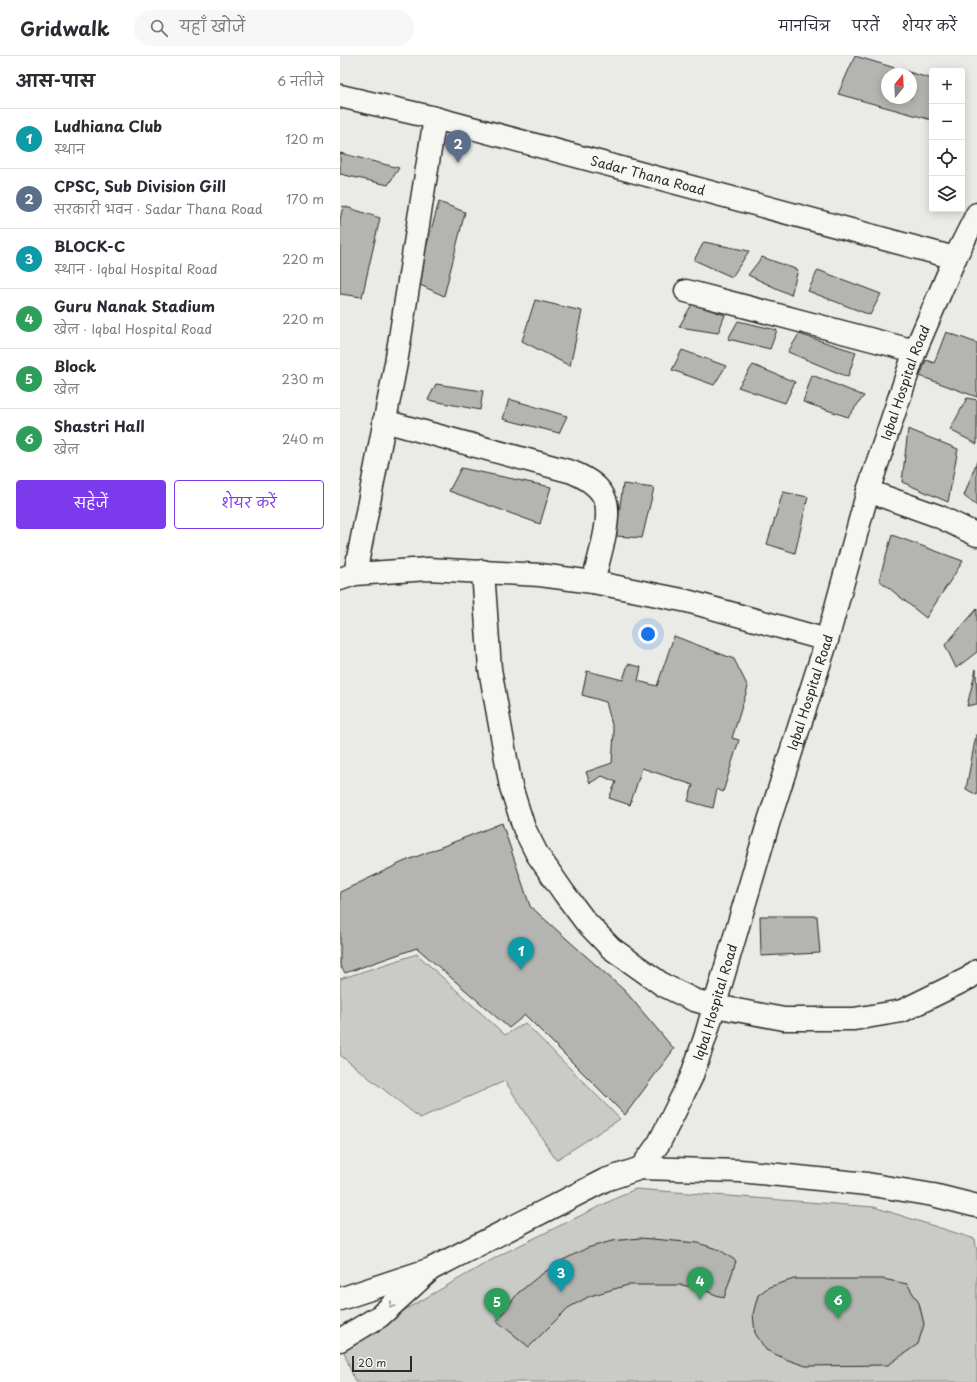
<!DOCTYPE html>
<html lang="hi">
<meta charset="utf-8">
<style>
body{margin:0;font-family:"Playpen Sans","Playpen Sans Deva",sans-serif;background:#f7f7f7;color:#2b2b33}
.controls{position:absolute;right:12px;top:12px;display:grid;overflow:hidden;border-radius:4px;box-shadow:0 2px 10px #0003}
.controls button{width:36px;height:36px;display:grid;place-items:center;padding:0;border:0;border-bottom:1px solid #e1e1e2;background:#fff;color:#2b2b33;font:20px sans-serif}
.compass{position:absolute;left:541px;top:12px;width:36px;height:36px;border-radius:50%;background:#fff;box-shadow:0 2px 10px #0003;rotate:18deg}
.scale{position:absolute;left:12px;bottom:10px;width:60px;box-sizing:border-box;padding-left:4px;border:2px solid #2b2b2b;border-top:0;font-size:11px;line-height:14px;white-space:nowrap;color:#2b2b2b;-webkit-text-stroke:3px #f6f6f2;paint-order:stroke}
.you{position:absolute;left:308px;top:578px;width:14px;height:14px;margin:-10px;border:3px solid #fff;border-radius:50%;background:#1a73e8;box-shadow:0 0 0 6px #1a73e833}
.badge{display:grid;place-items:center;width:26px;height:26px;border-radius:50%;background:#7c3aed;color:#fff;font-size:13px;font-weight:700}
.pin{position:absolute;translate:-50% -33px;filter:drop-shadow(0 1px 2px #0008)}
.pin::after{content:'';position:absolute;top:21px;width:14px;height:12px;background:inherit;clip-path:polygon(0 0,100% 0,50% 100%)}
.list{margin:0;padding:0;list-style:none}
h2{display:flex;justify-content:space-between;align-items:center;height:52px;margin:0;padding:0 16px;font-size:17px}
h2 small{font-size:13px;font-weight:400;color:#7c7c81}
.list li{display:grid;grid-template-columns:26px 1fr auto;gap:12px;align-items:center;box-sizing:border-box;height:60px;padding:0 16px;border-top:1px solid #e1e1e2}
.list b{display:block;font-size:15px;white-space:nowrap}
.list p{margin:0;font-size:13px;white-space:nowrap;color:#7c7c81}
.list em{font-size:13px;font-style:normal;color:#7c7c81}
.actions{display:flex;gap:8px;padding:12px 16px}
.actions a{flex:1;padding:9px 0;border:1px solid #7c3aed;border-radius:4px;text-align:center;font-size:14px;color:#7c3aed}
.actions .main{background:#7c3aed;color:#fff}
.icon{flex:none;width:22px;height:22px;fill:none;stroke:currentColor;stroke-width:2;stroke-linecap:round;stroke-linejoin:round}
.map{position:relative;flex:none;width:637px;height:1326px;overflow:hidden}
header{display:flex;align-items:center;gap:24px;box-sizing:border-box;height:56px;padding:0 20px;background:#fff;border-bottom:1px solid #e1e1e2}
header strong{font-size:19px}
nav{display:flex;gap:22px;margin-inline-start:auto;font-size:14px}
.search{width:280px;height:36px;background:#f7f7f7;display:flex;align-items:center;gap:10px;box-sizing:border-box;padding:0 14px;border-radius:22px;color:#7c7c81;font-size:15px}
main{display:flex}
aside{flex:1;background:#fff}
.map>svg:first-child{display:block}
.green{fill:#cacac7;stroke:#7a7a79}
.building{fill:#b4b4b1;stroke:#2b2b2b;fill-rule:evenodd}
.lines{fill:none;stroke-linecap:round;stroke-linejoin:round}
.minor-casing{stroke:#2b2b2b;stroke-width:25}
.minor{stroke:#f6f6f2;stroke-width:22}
.oneway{stroke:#90908e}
.labels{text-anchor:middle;stroke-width:3;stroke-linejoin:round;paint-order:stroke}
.street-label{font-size:13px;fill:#2b2b2b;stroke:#f6f6f2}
</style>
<header>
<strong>Gridwalk</strong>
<div class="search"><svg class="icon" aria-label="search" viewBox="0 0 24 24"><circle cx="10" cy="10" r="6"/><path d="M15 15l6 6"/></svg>यहाँ खोजें</div>
<nav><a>मानचित्र</a><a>परतें</a><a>शेयर करें</a></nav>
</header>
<main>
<aside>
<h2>आस-पास<small>6 नतीजे</small></h2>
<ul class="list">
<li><span class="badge" style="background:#0f9aa8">1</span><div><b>Ludhiana Club</b><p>स्थान</p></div><em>120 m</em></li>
<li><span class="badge" style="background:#5c6f8a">2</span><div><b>CPSC, Sub Division Gill</b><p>सरकारी भवन · Sadar Thana Road</p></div><em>170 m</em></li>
<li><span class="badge" style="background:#0f9aa8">3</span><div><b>BLOCK-C</b><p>स्थान · Iqbal Hospital Road</p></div><em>220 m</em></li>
<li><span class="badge" style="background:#2e9e5b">4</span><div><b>Guru Nanak Stadium</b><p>खेल · Iqbal Hospital Road</p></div><em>220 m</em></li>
<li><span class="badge" style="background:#2e9e5b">5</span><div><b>Block</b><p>खेल</p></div><em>230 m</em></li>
<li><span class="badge" style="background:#2e9e5b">6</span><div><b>Shastri Hall</b><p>खेल</p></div><em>240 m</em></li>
</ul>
<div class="actions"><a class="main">सहेजें</a><a>शेयर करें</a></div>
</aside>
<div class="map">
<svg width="637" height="1326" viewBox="0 0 637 1326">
<rect width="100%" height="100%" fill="#eaeae6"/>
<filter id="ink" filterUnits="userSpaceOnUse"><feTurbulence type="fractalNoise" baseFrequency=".025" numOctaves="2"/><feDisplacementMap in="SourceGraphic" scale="8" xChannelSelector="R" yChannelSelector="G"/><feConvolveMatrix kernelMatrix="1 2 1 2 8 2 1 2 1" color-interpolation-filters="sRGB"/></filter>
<g filter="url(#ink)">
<path class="green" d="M 77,898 L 165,979 L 185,967 L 280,1063 L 216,1104 L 165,1025 L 80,1062 L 0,999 L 0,923 Z
M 295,1133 L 534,1151 L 635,1183 L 637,1196 L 637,1326 L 15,1326 L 2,1290 L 162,1198 Z"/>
<path class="building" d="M 515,0 L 592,23 L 592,64 L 498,38 ZM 547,18 L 571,18 L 571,42 L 547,42 Z
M 0,97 L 59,112 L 48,129 L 0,118 Z
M 99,146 L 125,156 L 104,240 L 76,227 Z
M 3,150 L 40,162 L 22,241 L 0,238 L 0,164 Z
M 364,186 L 409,195 L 392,221 L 354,204 Z
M 422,201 L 458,214 L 451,239 L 408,219 Z
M 478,214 L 541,238 L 530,259 L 468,235 Z
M 195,244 L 242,255 L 230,310 L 182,285 Z
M 352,248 L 385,259 L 378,277 L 339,271 Z
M 398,265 L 437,274 L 430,293 L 388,283 Z
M 606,276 L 637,287 L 637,341 L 580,320 L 586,304 L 594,307 Z
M 459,278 L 516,296 L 508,321 L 448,296 Z
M 342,294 L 386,310 L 374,329 L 332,314 Z
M 413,309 L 455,326 L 445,347 L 398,331 Z
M 472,319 L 524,340 L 508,361 L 463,346 Z
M 96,328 L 143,335 L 140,354 L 88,344 Z
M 627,342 L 637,344 L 637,388 L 610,374 Z
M 169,343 L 227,360 L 219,377 L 163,363 Z
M 568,373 L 618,393 L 608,446 L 562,426 Z
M 637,405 L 637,450 L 624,440 Z
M 121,412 L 211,431 L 200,468 L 109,435 Z
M 283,428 L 314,432 L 302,482 L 276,480 Z
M 443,436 L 468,441 L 455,497 L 427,488 Z
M 552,479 L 623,505 L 586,562 L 539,524 Z
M 637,553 L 637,596 L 616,612 L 605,589 Z
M 334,580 L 394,603 L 408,631 L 392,682 L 399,684 L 383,736 L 377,733 L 373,752 L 348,745 L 353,729 L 302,712 L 290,749 L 269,742 L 276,726 L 262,720 L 250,727 L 246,716 L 272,707 L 274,677 L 266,646 L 242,639 L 247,615 L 283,624 L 288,608 L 301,611 L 298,625 L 317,630 Z
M 636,613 L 637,648 L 627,650 Z
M 636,679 L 637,679 L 637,739 L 626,733 Z
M 162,767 L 190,850 L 285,935 L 334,993 L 285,1059 L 185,959 L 169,972 L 77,892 L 5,917 L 0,910 L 0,836 L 63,806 Z
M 420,860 L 477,860 L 480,897 L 421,900 Z
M 300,1182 L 358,1187 L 380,1194 L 396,1205 L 384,1242 L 361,1233 L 342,1229 L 288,1229 L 250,1240 L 228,1252 L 189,1291 L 157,1265 L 178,1237 L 199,1220 L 221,1205 L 247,1192 L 272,1185 Z
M 454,1223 L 543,1223 L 567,1228 L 579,1247 L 584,1268 L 578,1288 L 548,1309 L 466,1310 L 448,1304 L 426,1294 L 415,1277 L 413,1258 L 418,1239 L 429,1231 Z"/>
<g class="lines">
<defs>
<g id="minor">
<path id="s1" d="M 0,40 L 95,62 L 615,202"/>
<path d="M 346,235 L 575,295"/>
<path d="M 44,365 L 232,416 C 246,422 261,430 266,446 C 271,466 258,505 253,526"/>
<path d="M 528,435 L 598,460 L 637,479"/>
<path d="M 143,515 L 150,613 L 171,731 L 184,772 L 197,798 L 224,837 L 245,865 L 271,892 L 323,929 L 354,944 L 375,950 L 444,963 L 514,963 L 562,955 L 629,922 L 637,915"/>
<path d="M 15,518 L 56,307 L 95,62"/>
<path d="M 0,523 L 15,518 L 88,513 L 200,519 L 253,526 L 347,545 L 487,584"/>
<path id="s2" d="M 301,1112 L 319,1087 L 335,1055 L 351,1022 L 365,982 L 428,768 L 487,584 L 528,435 L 575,295 L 615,202 L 637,158"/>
<path d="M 0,1243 L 91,1213 L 265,1124 L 301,1112 L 400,1115 L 527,1128 L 593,1139 L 637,1150"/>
<path d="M 0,1284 L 40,1260 L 87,1217"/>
</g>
</defs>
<use href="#minor" class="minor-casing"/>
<use href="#minor" class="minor"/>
</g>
<defs><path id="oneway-chevron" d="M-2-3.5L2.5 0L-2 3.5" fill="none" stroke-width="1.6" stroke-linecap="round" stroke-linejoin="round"/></defs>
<use class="oneway" href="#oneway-chevron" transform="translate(52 1249) rotate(137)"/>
</g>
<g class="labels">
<g class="street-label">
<text dy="5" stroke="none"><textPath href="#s1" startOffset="318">Sadar Thana Road</textPath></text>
<text dy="5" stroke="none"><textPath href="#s2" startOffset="831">Iqbal Hospital Road</textPath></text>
<text dy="5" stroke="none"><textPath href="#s2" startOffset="507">Iqbal Hospital Road</textPath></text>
<text dy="5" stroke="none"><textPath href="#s2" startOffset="183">Iqbal Hospital Road</textPath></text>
</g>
</g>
</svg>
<div class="controls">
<button>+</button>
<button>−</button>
<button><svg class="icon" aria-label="locate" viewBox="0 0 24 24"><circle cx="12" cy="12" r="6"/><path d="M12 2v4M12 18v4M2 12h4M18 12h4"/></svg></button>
<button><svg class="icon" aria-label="layers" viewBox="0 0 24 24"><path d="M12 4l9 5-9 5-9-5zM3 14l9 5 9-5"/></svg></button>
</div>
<svg class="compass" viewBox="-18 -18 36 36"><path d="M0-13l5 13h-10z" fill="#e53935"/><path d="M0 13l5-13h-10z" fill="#7c7c81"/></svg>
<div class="scale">20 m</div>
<div class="you"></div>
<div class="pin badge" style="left:181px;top:914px;background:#0f9aa8">1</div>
<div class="pin badge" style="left:118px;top:107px;background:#5c6f8a">2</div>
<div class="pin badge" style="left:221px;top:1236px;background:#0f9aa8">3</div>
<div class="pin badge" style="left:360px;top:1244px;background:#2e9e5b">4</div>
<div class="pin badge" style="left:157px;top:1265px;background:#2e9e5b">5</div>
<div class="pin badge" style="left:498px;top:1263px;background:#2e9e5b">6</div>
</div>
</main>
